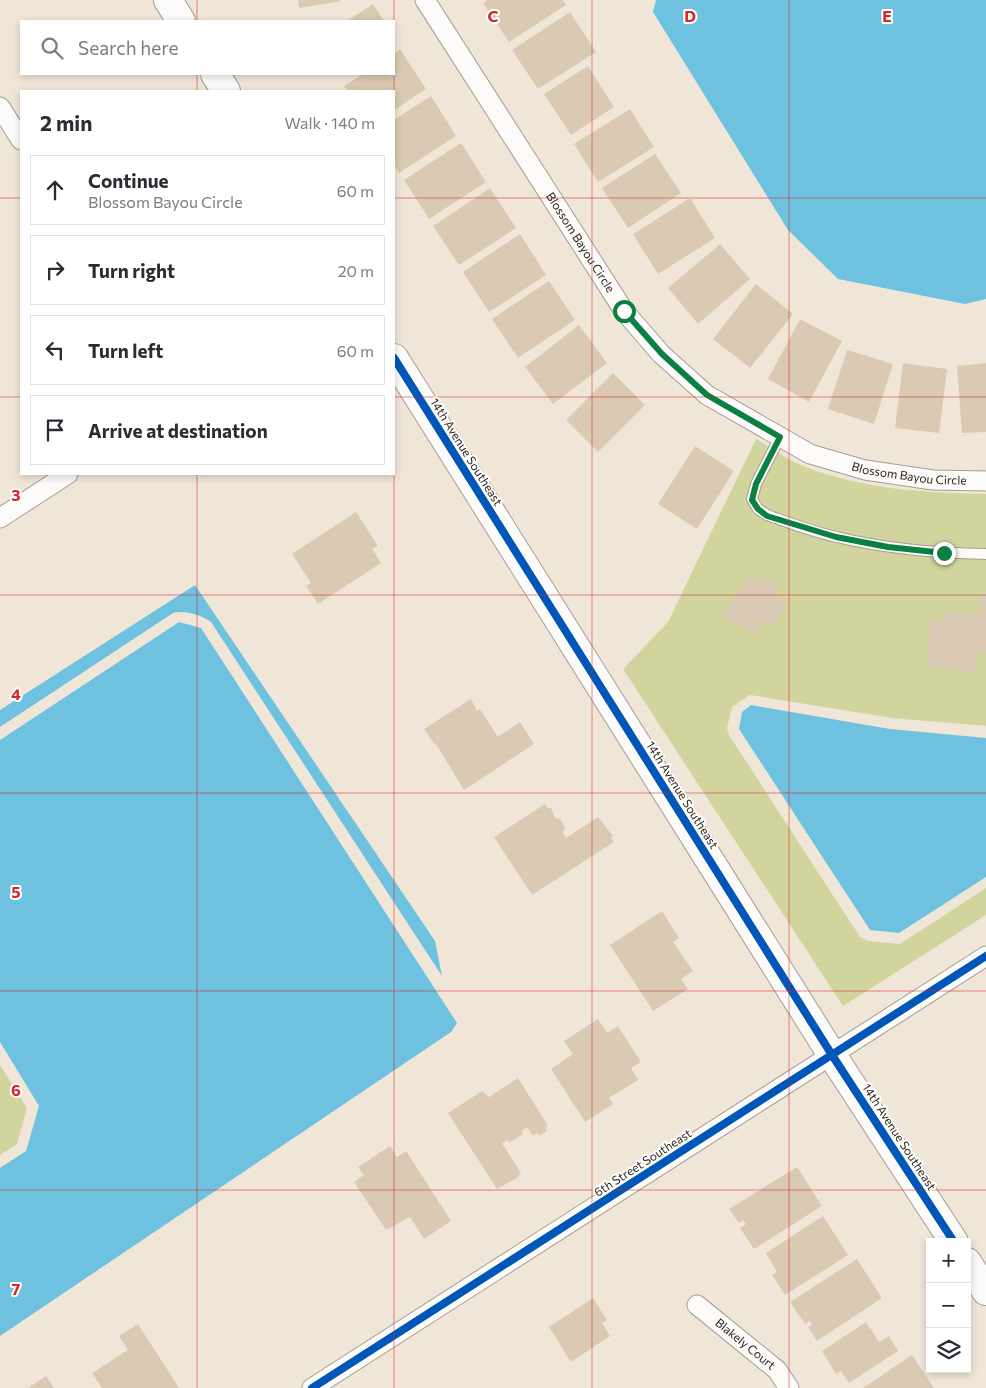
<!DOCTYPE html>
<meta charset="utf-8">
<style>
body{margin:0;font-family:Commissioner,sans-serif;background:#f2f2f3;color:#2b2b33}
.controls{position:absolute;right:15px;bottom:15px;display:grid;overflow:hidden;border-radius:0px;box-shadow:0 2px 8px #0003}
.controls button{width:45px;height:45px;display:grid;place-items:center;padding:0;border:0;border-bottom:1px solid #e1e1e2;background:#fff;color:#2b2b33;font:25px sans-serif}
.stop{position:absolute;width:15px;height:15px;margin:-11px;border:4px solid #0b8043;border-radius:50%;background:#fff}
.stop.end{background:#0b8043;border-color:#fff;box-shadow:0 1px 5px #0008}
.list{margin:0;padding:0;list-style:none}
h2{display:flex;justify-content:space-between;align-items:center;height:65px;margin:0;padding:0 20px;font-size:21px}
h2 small{font-size:16px;font-weight:400;color:#7c7c81}
.list li{display:grid;grid-template-columns:32px 1fr auto;gap:15px;align-items:center;box-sizing:border-box;height:70px;margin:0 10px 10px;padding:0 10px;border:1px solid #e1e1e2;border-radius:0px}
.list b{display:block;font-size:19px;white-space:nowrap}
.list p{margin:0;font-size:16px;white-space:nowrap;color:#7c7c81}
.list em{font-size:16px;font-style:normal;color:#7c7c81}
.icon{flex:none;width:28px;height:28px;fill:none;stroke:currentColor;stroke-width:2;stroke-linecap:round;stroke-linejoin:round}
.map{position:relative;flex:none;width:986px;height:1388px;overflow:hidden}
.search{position:absolute;background:#fff;box-shadow:0 2px 8px #0003;left:20px;top:20px;width:375px;height:55px;display:flex;align-items:center;gap:12px;box-sizing:border-box;padding:0 18px;border-radius:0px;color:#7c7c81;font-size:19px}
.panel{position:absolute;background:#fff;box-shadow:0 2px 8px #0003;left:20px;top:90px;width:375px;height:385px;border-radius:0px}
.map>svg:first-child{display:block}
.green{fill:#d1d59d}
.water{fill:#6ec2e0}
.building{fill:#dacab3}
.lines{fill:none;stroke-linecap:round;stroke-linejoin:round}
.lane-casing{stroke:#a59d92;stroke-width:12}
.street-casing{stroke:#a59d92;stroke-width:21}
.secondary-casing{stroke:#a59d92;stroke-width:30}
.lane{stroke:#fdfbf9;stroke-width:10}
.street{stroke:#fdfbf9;stroke-width:19}
.secondary{stroke:#fdfbf9;stroke-width:28}
.cycleway-casing{stroke:#fff;stroke-width:11}
.cycleway{stroke:#0057b8;stroke-width:8}
.route{stroke:#0b8043;stroke-width:6}
.grid{fill:none;stroke:#d62828;stroke-width:1;stroke-opacity:0.55}
.labels{text-anchor:middle;stroke-width:4;stroke-linejoin:round;paint-order:stroke}
.street-label{font-size:12px;fill:#251e15;stroke:#fff}
.grid-label{font-size:16px;text-anchor:middle;font-weight:bold;fill:#d62828;stroke:#fff;stroke-width:4;stroke-linejoin:round;paint-order:stroke}
</style>
<div class="map">
<svg width="986" height="1388" viewBox="0 0 986 1388">
<rect width="100%" height="100%" fill="#f0e6d8"/>
<path class="green" d="M 756,439 C 772,448 788,461 806,467 C 862,489 926,493 986,494 L 986,726 L 892,718 L 750,695 L 732,707 L 727,728 L 729,735 L 860,937 L 868,941 L 900,944 L 986,888 L 986,915 L 843,1006 L 623,669 L 668,622 Z
M 0,1065 L 27,1108 L 17,1144 L 0,1155 Z"/>
<path class="water" d="M 656,0 L 986,0 L 986,299 L 965,304 L 838,279 L 788,230 L 653,12 Z
M 195,585 L 435,941 L 442,976 L 211,622 C 201,615 185,610 173,613 L 0,727 L 0,710 Z
M 179,622 L 201,628 L 457,1023 L 451,1032 L 0,1336 L 0,1168 L 26,1151 L 39,1106 L 0,1042 L 0,740 Z
M 751,705 L 890,729 L 986,738 L 986,877 L 899,933 L 870,930 L 739,729 L 742,712 Z"/>
<path class="building" d="M 298,0 L 340,0 L 341,1 L 299,8 Z
M 487,0 L 563,0 L 566,5 L 509,42 L 483,3 Z
M 373,4 L 384,21 L 347,21 Z
M 570,12 L 596,52 L 538,89 L 512,50 Z
M 400,49 L 426,89 L 394,110 L 394,91 L 348,91 L 344,86 L 363,74 L 394,74 L 394,54 Z
M 588,66 L 614,107 L 571,135 L 544,94 Z
M 431,96 L 456,136 L 399,173 L 394,164 L 394,120 Z
M 630,109 L 654,147 L 598,182 L 574,144 Z
M 461,143 L 486,182 L 429,219 L 404,180 Z
M 655,154 L 681,193 L 628,228 L 602,188 Z
M 490,188 L 516,228 L 459,265 L 433,226 Z
M 690,198 L 715,238 L 658,274 L 633,234 Z
M 520,234 L 546,275 L 489,312 L 463,272 Z
M 720,244 L 750,279 L 698,324 L 668,288 Z
M 549,281 L 575,320 L 518,358 L 492,319 Z
M 756,284 L 793,314 L 750,368 L 713,339 Z
M 800,319 L 842,341 L 809,402 L 768,379 Z
M 579,325 L 607,363 L 553,404 L 525,367 Z
M 847,350 L 893,364 L 874,424 L 828,409 Z
M 903,363 L 947,369 L 939,433 L 895,428 Z
M 986,363 L 986,432 L 962,433 L 957,366 Z
M 613,373 L 645,405 L 598,452 L 566,420 Z
M 695,446 L 734,471 L 697,529 L 658,504 Z
M 356,512 L 378,546 L 372,549 L 381,563 L 318,604 L 306,586 L 311,583 L 292,554 Z
M 758,575 L 779,585 L 775,593 L 788,600 L 774,627 L 761,620 L 755,633 L 723,617 L 737,590 L 740,592 L 747,578 L 754,582 Z
M 981,596 L 986,596 L 986,654 L 978,653 L 976,672 L 926,667 L 931,619 L 944,620 L 945,611 L 980,614 Z
M 471,699 L 477,711 L 480,709 L 498,737 L 520,722 L 534,744 L 464,790 L 436,744 L 435,745 L 424,729 Z
M 545,804 L 547,808 L 551,808 L 555,818 L 560,819 L 565,827 L 563,833 L 566,838 L 598,817 L 613,836 L 611,838 L 614,842 L 532,895 L 494,837 Z
M 662,911 L 679,938 L 673,942 L 693,971 L 681,979 L 688,989 L 653,1011 L 610,945 Z
M 598,1019 L 607,1033 L 618,1026 L 641,1062 L 631,1068 L 638,1080 L 609,1098 L 613,1104 L 585,1122 L 551,1069 L 573,1054 L 564,1041 Z
M 518,1078 L 548,1126 L 545,1128 L 547,1131 L 539,1136 L 538,1133 L 533,1136 L 527,1127 L 521,1131 L 523,1134 L 509,1143 L 508,1140 L 502,1143 L 521,1173 L 517,1178 L 497,1189 L 448,1113 L 482,1091 L 489,1097 Z
M 390,1146 L 397,1157 L 406,1151 L 451,1221 L 424,1239 L 410,1217 L 386,1230 L 354,1182 L 364,1175 L 358,1167 Z
M 797,1167 L 822,1206 L 754,1249 L 740,1228 L 746,1224 L 743,1220 L 739,1223 L 729,1209 Z
M 823,1216 L 848,1255 L 785,1295 L 772,1275 L 777,1272 L 766,1253 Z
M 857,1259 L 882,1298 L 817,1341 L 808,1327 L 812,1325 L 810,1321 L 805,1324 L 790,1302 Z
M 593,1298 L 607,1320 L 602,1323 L 610,1336 L 571,1362 L 549,1327 Z
M 866,1322 L 879,1342 L 889,1336 L 898,1351 L 849,1383 L 841,1371 L 836,1374 L 822,1351 Z
M 138,1324 L 179,1388 L 102,1388 L 92,1373 L 128,1350 L 119,1336 Z
M 912,1355 L 934,1388 L 863,1388 Z
M 46,1376 L 54,1388 L 28,1388 Z"/>
<g class="lines">
<defs>
<path id="lane" d="M 780,437 L 756,484 L 752,499 L 758,509 L 767,515 C 790,523 813,532 837,537 C 886,549 936,553 986,554"/>
<g id="street">
<path id="s1" d="M 425,0 L 624,311 L 661,354 L 707,395 L 810,454 L 865,470 L 933,480 L 986,481"/>
<path d="M 0,107 L 21,140"/>
<path d="M 0,518 L 68,474"/>
<path id="s2" d="M 697,1305 L 777,1370 L 789,1388"/>
<path d="M 312,1388 L 986,956"/>
</g>
<path id="secondary" d="M 168,0 L 181,21
M 215,74 L 226,91
M 394,358 L 832,1055 L 954,1242
M 967,1262 L 986,1291"/>
</defs>
<use href="#lane" class="lane-casing"/>
<use href="#street" class="street-casing"/>
<use href="#secondary" class="secondary-casing"/>
<use href="#lane" class="lane"/>
<use href="#street" class="street"/>
<use href="#secondary" class="secondary"/>
<defs>
<path id="cycleway" d="M 394,358 L 832,1055 L 954,1242
M 312,1388 L 986,956"/>
</defs>
<use href="#cycleway" class="cycleway-casing"/>
<use href="#cycleway" class="cycleway"/>
</g>
<g class="lines">
<path class="route" d="M 624,311 L 662,354 L 707,395 L 780,437 L 756,484 L 752,500 L 758,509 L 767,516 L 836,537 L 888,547 L 944,553"/>
</g>
<path class="grid" d="M 197,0 L 197,21M 394,0 L 394,1388M 592,0 L 592,1388M 789,0 L 789,1388M 197,74 L 197,91M 0,198 L 21,198M 394,198 L 986,198M 0,397 L 21,397M 394,397 L 986,397M 197,474 L 197,1388M 0,595 L 986,595M 0,793 L 986,793M 0,991 L 986,991M 0,1190 L 986,1190"/>
<g class="labels">
<g class="street-label">
<text dy="4" stroke="none"><textPath href="#s1" startOffset="288">Blossom Bayou Circle</textPath></text>
<text transform="translate(466 452) rotate(58)" y="4">14th Avenue Southeast</text>
<text dy="4" stroke="none"><textPath href="#s1" startOffset="708">Blossom Bayou Circle</textPath></text>
<text transform="translate(682 795) rotate(58)" y="4">14th Avenue Southeast</text>
<text transform="translate(899 1137) rotate(57)" y="4">14th Avenue Southeast</text>
<text transform="translate(643 1163) rotate(-33)" y="4">6th Street Southeast</text>
<text dy="4" stroke="none"><textPath href="#s2" startOffset="62">Blakely Court</textPath></text>
</g>
</g>
<g class="grid-label">
<text x="493" y="22">C</text>
<text x="690" y="22">D</text>
<text x="887" y="22">E</text>
<text x="16" y="501">3</text>
<text x="16" y="700">4</text>
<text x="16" y="898">5</text>
<text x="16" y="1096">6</text>
<text x="16" y="1295">7</text>
</g>
</svg>
<div class="controls">
<button>+</button>
<button>−</button>
<button><svg class="icon" aria-label="layers" viewBox="0 0 24 24"><path d="M12 4l9 5-9 5-9-5zM3 14l9 5 9-5"/></svg></button>
</div>
<div class="stop" style="left:624px;top:311px"></div>
<div class="stop end" style="left:944px;top:553px"></div>
<div class="search"><svg class="icon" aria-label="search" viewBox="0 0 24 24"><circle cx="10" cy="10" r="6"/><path d="M15 15l6 6"/></svg>Search here</div>
<section class="panel">
<h2>2 min<small>Walk · 140 m</small></h2>
<ul class="list">
<li><svg class="icon" aria-label="ahead" viewBox="0 0 24 24"><path d="M12 20V5M6 11l6-6 6 6"/></svg><div><b>Continue</b><p>Blossom Bayou Circle</p></div><em>60 m</em></li>
<li><svg class="icon" aria-label="right" viewBox="0 0 24 24"><path d="M7 20v-9h11M14 6l5 5-5 5"/></svg><div><b>Turn right</b></div><em>20 m</em></li>
<li><svg class="icon" aria-label="left" viewBox="0 0 24 24"><path d="M17 20v-9H6M10 6l-5 5 5 5"/></svg><div><b>Turn left</b></div><em>60 m</em></li>
<li><svg class="icon" aria-label="arrive" viewBox="0 0 24 24"><path d="M6 21V4h12l-3 4 3 4H6"/></svg><div><b>Arrive at destination</b></div></li>
</ul>
</section>
</div>
